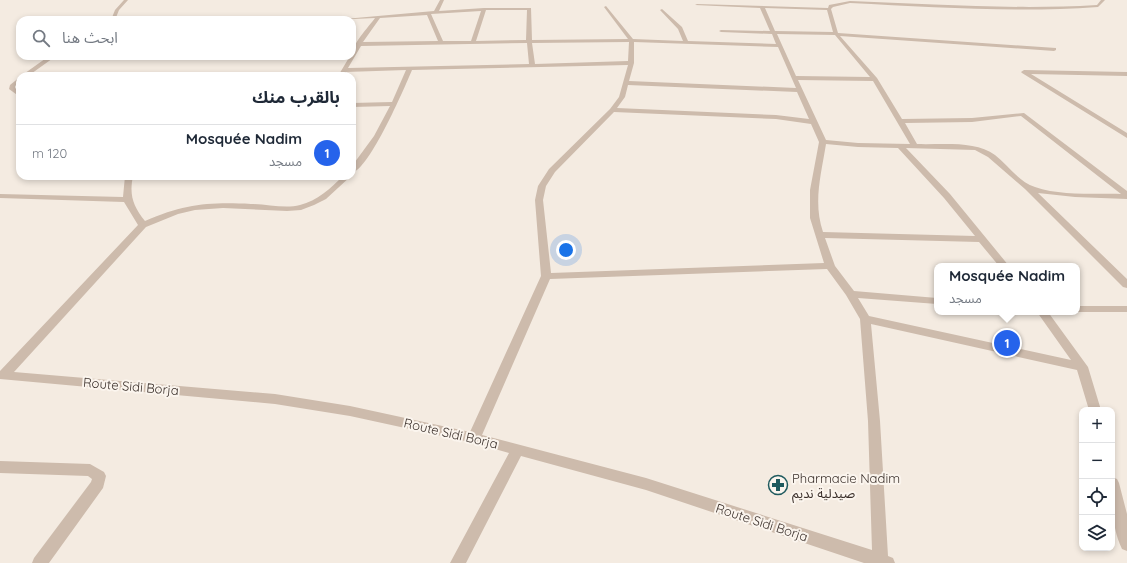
<!DOCTYPE html>
<html lang="ar">
<meta charset="utf-8">
<style>
body{margin:0;font-family:Quicksand,"Noto Sans Arabic",sans-serif;background:#f6f6f7;color:#1f2937;direction:rtl}
.controls{position:absolute;right:12px;bottom:12px;display:grid;overflow:hidden;border-radius:8px;box-shadow:0 2px 6px #0003}
.controls button{width:36px;height:36px;display:grid;place-items:center;padding:0;border:0;border-bottom:1px solid #e0e1e3;background:#fff;color:#1f2937;font:20px sans-serif}
.you{position:absolute;left:566px;top:250px;width:14px;height:14px;margin:-10px;border:3px solid #fff;border-radius:50%;background:#1a73e8;box-shadow:0 0 0 6px #1a73e833}
.badge{display:grid;place-items:center;width:26px;height:26px;border-radius:50%;background:#2563eb;color:#fff;font-size:13px;font-weight:700}
.pin{position:absolute;translate:-50% -50%;border:2px solid #fff;box-shadow:0 1px 4px #0006}
.popup{position:absolute;left:934px;top:263px;width:146px;height:52px;box-sizing:border-box;display:grid;place-content:center;border-radius:8px;background:#fff;filter:drop-shadow(0 1px 3px #0005);font-size:13px;white-space:nowrap;color:#747a83}
.popup b{font-size:15px;color:#1f2937}
.popup::after{content:'';position:absolute;left:50%;top:100%;margin-left:-8px;border:8px solid transparent;border-top-color:#fff}
.list{margin:0;padding:0;list-style:none}
h2{display:flex;justify-content:space-between;align-items:center;height:52px;margin:0;padding:0 16px;font-size:17px}
h2 small{font-size:13px;font-weight:400;color:#747a83}
.list li{display:grid;grid-template-columns:26px 1fr auto;gap:12px;align-items:center;box-sizing:border-box;height:56px;padding:0 16px;border-top:1px solid #e0e1e3}
.list b{display:block;font-size:15px;white-space:nowrap}
.list p{margin:0;font-size:13px;white-space:nowrap;color:#747a83}
.list em{font-size:13px;font-style:normal;color:#747a83}
.icon{flex:none;width:22px;height:22px;fill:none;stroke:currentColor;stroke-width:2;stroke-linecap:round;stroke-linejoin:round}
.map{position:relative;flex:none;width:1127px;height:563px;overflow:hidden;direction:ltr}
.search{position:absolute;background:#fff;box-shadow:0 2px 6px #0003;left:16px;top:16px;width:340px;height:44px;display:flex;align-items:center;gap:10px;box-sizing:border-box;padding:0 14px;border-radius:12px;color:#747a83;font-size:15px}
.panel{position:absolute;background:#fff;box-shadow:0 2px 6px #0003;left:16px;top:72px;width:340px;height:108px;border-radius:12px;direction:rtl}
.map>svg:first-child{display:block}
.lines{fill:none;stroke-linecap:round;stroke-linejoin:round}
.minor{fill:#cdbbac;fill-rule:evenodd}
.labels{text-anchor:middle;stroke-width:4;stroke-linejoin:round;paint-order:stroke}
.near-street-label{font-size:13px;fill:#3b302b;stroke:#fbf5ee}
.near-poi-label{font-size:13px;fill:#3b302b;stroke:#fbf5ee;text-anchor:start}
</style>
<div class="map">
<svg width="1127" height="563" viewBox="0 0 1127 563">
<rect width="100%" height="100%" fill="#f4ebe1"/>
<g class="lines">
<path class="minor" d="M 124,0 L 128,0 L 119,10 L 115,20 L 111,20 L 115,10 Z
M 440,0 L 444,0 L 439,11 L 484,8 L 531,8 L 532,40 L 628,39 L 604,7 L 606,6 L 633,39 L 683,41 L 678,29 L 660,10 L 662,9 L 682,27 L 688,41 L 776,44 L 772,34 L 721,32 L 719,31 L 721,30 L 770,31 L 760,8 L 695,5 L 697,4 L 828,8 L 829,5 L 850,1 C 932,4 1015,10 1097,5 L 1101,0 L 1105,0 L 1098,7 C 1015,13 933,7 850,3 L 833,7 L 831,9 L 838,33 L 1056,48 L 1056,50 L 1054,51 L 840,36 L 877,78 L 902,119 L 972,118 L 1024,113 L 1127,191 L 1127,199 L 1075,197 L 1038,193 L 1127,279 L 1127,288 L 1123,287 L 1025,189 L 988,157 L 975,150 L 906,148 L 950,194 L 1009,266 L 999,266 L 979,242 L 825,238 L 835,266 L 854,291 L 937,298 L 937,304 L 858,298 L 869,316 L 1071,360 L 1037,312 L 1048,312 L 1088,367 L 1101,410 L 1089,410 L 1077,370 L 871,324 L 880,421 L 888,556 L 893,558 L 895,563 L 864,563 L 646,490 L 521,456 L 466,563 L 450,563 L 509,453 L 474,443 L 350,416 L 275,404 L 0,379 L 0,371 L 138,225 L 124,202 L 0,198 L 0,194 L 123,197 L 125,176 L 133,176 C 129,195 133,206 145,221 C 185,204 208,202 251,204 C 267,204 285,209 300,205 C 317,201 331,188 343,176 L 351,176 L 326,199 L 314,205 L 301,210 L 287,211 L 223,208 L 195,210 L 178,214 L 146,227 L 14,372 L 275,394 L 350,406 L 470,432 L 541,276 L 535,200 L 538,186 L 549,169 L 610,109 L 619,97 L 628,65 L 412,70 C 404,89 370,168 352,173 L 352,166 L 374,136 L 390,106 L 352,107 L 352,103 L 392,102 L 406,70 L 346,72 L 344,76 L 338,76 L 350,56 L 352,56 C 352,43 368,28 375,18 L 333,20 L 434,11 ZM 765,8 L 827,10 L 833,32 L 775,31 ZM 486,10 L 527,10 L 526,40 L 476,41 ZM 481,11 L 471,41 L 443,41 L 431,14 ZM 427,15 L 438,41 L 363,42 L 380,18 ZM 777,34 L 835,35 L 870,77 L 796,76 ZM 629,42 L 628,61 L 535,64 L 532,43 ZM 634,42 L 778,47 L 796,88 L 629,81 L 634,63 ZM 527,43 L 529,64 L 348,68 L 361,46 ZM 798,80 L 873,81 L 910,144 L 858,143 L 826,140 ZM 628,85 L 797,92 L 809,119 L 776,115 L 617,108 L 625,97 ZM 614,112 L 776,119 L 811,124 L 819,142 L 810,190 L 810,218 L 824,263 L 551,273 L 543,200 L 546,186 L 555,172 ZM 1021,116 L 1121,194 C 1095,193 1060,196 1035,187 C 1019,182 1008,165 995,155 C 975,140 942,145 917,144 L 905,123 L 972,122 ZM 826,144 L 858,147 L 898,148 L 944,198 L 975,236 L 823,232 C 813,203 821,175 826,144 ZM 827,269 L 846,295 L 860,319 L 868,421 L 872,550 L 646,478 L 482,435 L 550,279 Z
M 49,56 L 56,56 L 28,76 L 21,76 Z
M 1024,70 L 1127,72 L 1127,76 L 1031,74 L 1127,133 L 1127,138 L 1022,73 L 1021,72 Z
M 20,77 L 20,82 L 15,86 L 15,88 L 20,92 L 20,97 L 9,89 L 10,85 Z
M 1077,306 L 1127,306 L 1127,312 L 1075,312 L 1077,312 Z
M 0,461 L 90,464 L 104,472 L 106,476 L 103,488 L 49,563 L 32,563 L 34,558 L 91,482 L 92,479 L 88,476 L 0,473 Z
M 1112,477 L 1117,479 L 1119,483 L 1127,514 L 1127,551 L 1122,549 C 1111,526 1112,501 1112,477 Z"/>
</g>
<defs>
<symbol id="pharmacy-ring" viewBox="-11 -11 22 22"><circle r="9.5" fill="#fbf5ee" stroke="#1f5a5e" stroke-width="1.5"/><path d="M-2-6h4v4h4v4h-4v4h-4v-4h-4v-4h4Z" fill="#1f5a5e"/></symbol>
</defs>
<g fill-rule="evenodd">
<use href="#pharmacy-ring" x="767" y="474" width="22" height="22"/>
</g>
<g class="labels">
<g class="near-street-label">
<text transform="translate(131 386) rotate(5)" y="5">Route Sidi Borja</text>
<text transform="translate(451 433) rotate(13)" y="5">Route Sidi Borja</text>
<text transform="translate(762 522) rotate(18)" y="5">Route Sidi Borja</text>
</g>
<g class="near-poi-label">
<text x="792" y="483">Pharmacie Nadim<tspan x="792" dy="15">صيدلية نديم</tspan></text>
</g>
</g>
</svg>
<div class="controls">
<button>+</button>
<button>−</button>
<button><svg class="icon" aria-label="locate" viewBox="0 0 24 24"><circle cx="12" cy="12" r="6"/><path d="M12 2v4M12 18v4M2 12h4M18 12h4"/></svg></button>
<button><svg class="icon" aria-label="layers" viewBox="0 0 24 24"><path d="M12 4l9 5-9 5-9-5zM3 14l9 5 9-5"/></svg></button>
</div>
<div class="you"></div>
<div class="pin badge" style="left:1007px;top:343px">1</div>
<div class="popup"><b>Mosquée Nadim</b>مسجد</div>
<div class="search"><svg class="icon" aria-label="search" viewBox="0 0 24 24"><circle cx="10" cy="10" r="6"/><path d="M15 15l6 6"/></svg>ابحث هنا</div>
<section class="panel">
<h2>بالقرب منك<small></small></h2>
<ul class="list">
<li><span class="badge">1</span><div><b>Mosquée Nadim</b><p>مسجد</p></div><em>120 m</em></li>
</ul>
</section>
</div>
